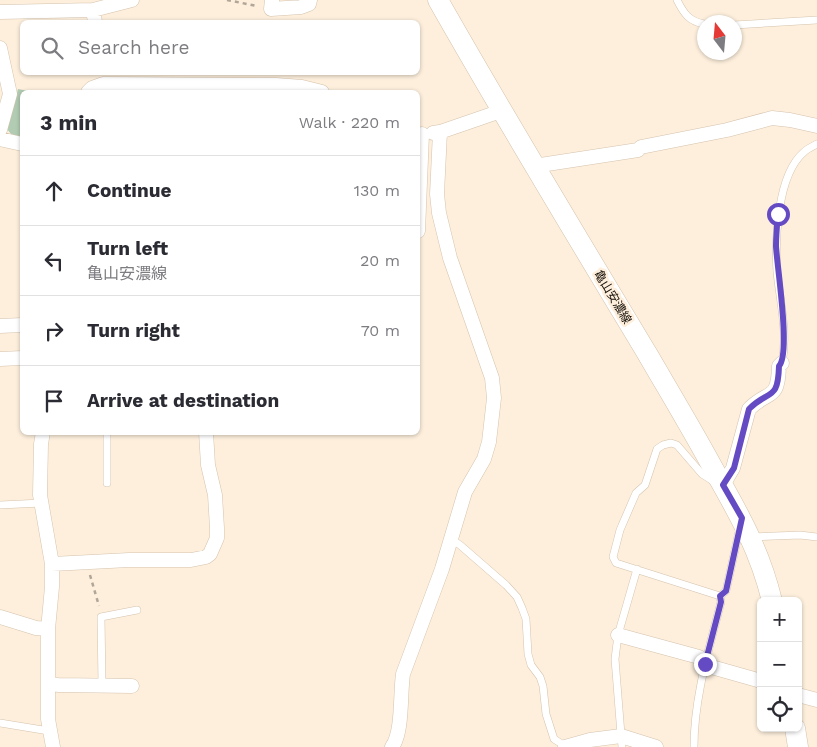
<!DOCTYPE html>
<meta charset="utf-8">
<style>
body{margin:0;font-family:"Work Sans","Noto Sans JP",sans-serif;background:#f2f2f3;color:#2b2b33}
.controls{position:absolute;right:15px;bottom:15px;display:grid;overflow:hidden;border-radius:8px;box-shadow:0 1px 4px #0004}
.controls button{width:45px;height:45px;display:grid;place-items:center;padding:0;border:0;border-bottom:1px solid #e1e1e2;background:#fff;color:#2b2b33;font:25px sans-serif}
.compass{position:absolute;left:697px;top:15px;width:45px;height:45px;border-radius:50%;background:#fff;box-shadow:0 1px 4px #0004;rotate:344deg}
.stop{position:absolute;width:15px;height:15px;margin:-11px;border:4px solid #644bc4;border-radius:50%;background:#fff}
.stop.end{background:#644bc4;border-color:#fff;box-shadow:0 1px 5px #0008}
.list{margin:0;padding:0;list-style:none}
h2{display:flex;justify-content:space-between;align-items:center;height:65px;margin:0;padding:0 20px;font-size:21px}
h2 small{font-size:16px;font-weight:400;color:#7c7c81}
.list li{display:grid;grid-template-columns:32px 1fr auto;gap:15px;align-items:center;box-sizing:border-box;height:70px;padding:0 20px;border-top:1px solid #e1e1e2}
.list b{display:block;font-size:19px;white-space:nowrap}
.list p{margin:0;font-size:16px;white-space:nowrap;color:#7c7c81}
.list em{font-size:16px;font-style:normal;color:#7c7c81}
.icon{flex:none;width:28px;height:28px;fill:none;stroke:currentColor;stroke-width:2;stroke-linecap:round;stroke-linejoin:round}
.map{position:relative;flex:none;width:817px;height:747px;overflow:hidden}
.search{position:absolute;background:#fff;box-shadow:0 1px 4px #0004;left:20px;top:20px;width:400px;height:55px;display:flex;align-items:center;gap:12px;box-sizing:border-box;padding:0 18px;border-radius:8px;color:#7c7c81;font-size:19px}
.panel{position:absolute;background:#fff;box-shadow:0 1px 4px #0004;left:20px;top:90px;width:400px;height:345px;border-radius:8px}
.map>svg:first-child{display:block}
.green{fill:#b2cbb3}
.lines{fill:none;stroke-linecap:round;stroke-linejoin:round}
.service-casing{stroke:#d5c3ad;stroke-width:8}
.minor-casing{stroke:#d5c3ad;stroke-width:15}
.secondary-casing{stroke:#d5c3ad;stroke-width:21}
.path{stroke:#b1a697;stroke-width:2.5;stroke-dasharray:4 4;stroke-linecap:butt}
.service{stroke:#fff;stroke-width:7}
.minor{stroke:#fff;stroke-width:14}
.secondary{stroke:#fff;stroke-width:20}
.route{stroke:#644bc4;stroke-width:6}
.labels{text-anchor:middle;stroke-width:5;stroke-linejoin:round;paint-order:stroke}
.street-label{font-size:12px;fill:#140e07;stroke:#fdefdc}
</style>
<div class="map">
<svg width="817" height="747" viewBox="0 0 817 747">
<rect width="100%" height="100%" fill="#fdefdc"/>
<path class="green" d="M 18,89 L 34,92 L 22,92 L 22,138 L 11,134 L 7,129 Z"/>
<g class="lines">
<defs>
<path id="service" d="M 677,0 C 684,14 689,21 704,24
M 734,25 L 817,20
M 782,363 C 788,333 780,301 777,272 C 775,239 777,175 804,152 C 807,149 813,146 817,144
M 107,432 L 107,483
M 713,481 L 702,474 L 677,445 L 671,443 L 663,445 L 657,449 L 645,485 L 636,493 L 620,530 L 613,557 L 616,563 L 720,596
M 0,505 L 42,503
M 751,537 L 800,535 L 817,537
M 451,539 L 460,545 L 506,585 L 517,597 L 522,608 L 526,619 L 528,654 L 531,665 L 540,677 L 543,686 L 546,714 L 554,739 L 565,746
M 102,685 L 101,617 L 137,610
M 0,723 L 49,731
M 622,747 L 615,659 L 618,635 L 637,569
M 694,747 C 694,698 709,649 721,602 L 720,596 L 726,591 L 740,527"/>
<path id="minor" d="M 272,0 L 271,9 L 301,7 L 309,4 L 310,0
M 0,12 L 93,10
M 95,22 L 93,10 L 132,0
M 0,48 L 10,94 L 0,130
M 88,92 L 92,88 L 103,84 L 276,85 L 302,87 L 322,92
M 433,133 L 440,132 L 501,111
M 0,139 L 22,144
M 534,166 L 638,150 L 641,147 L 727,130 L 772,118 L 790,120 L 817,126
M 418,231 L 422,134
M 0,326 L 22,325
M 0,359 L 22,358
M 43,432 L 41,444 L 40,495 L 52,564 L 52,587 L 48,629 L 48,719 L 53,747
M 723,485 L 733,468 L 749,409 C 769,389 778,402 779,366 L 782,363
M 52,564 L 129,560 L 191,560 L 206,557 L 210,554 L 217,538 L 217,528 L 215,495 L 208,465 L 206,432
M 0,617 L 36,628 L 48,629
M 618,635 L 699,657 L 708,666 L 761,681
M 48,683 L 58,685 L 132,686
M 798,695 L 817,700
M 392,747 C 403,732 400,694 403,674 L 442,569 L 465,492 L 484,459 L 489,442 L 494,398 L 492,378 L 450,258 L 439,213 L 437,194 L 440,132
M 565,747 L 590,740 L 621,736 L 656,747"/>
<path id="secondary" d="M 438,0 C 506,120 577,237 648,355 C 670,393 693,431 714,470 C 739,514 760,551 772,601
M 795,728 L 798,747"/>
</defs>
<use href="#service" class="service-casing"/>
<use href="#minor" class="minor-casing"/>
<use href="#secondary" class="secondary-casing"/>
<path class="path" d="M 227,0 L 257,6
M 90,575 L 99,606"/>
<use href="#service" class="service"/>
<use href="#minor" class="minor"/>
<use href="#secondary" class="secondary"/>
</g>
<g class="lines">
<path class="route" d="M 705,664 L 721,602 L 720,596 L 726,591 L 742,518 L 723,485 L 734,468 L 749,409 C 769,389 778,402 779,366 C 791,353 777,267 776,246 C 776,235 777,225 778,214"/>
</g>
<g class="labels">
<g class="street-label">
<text transform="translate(613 297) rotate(59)" y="4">亀山安濃線</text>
</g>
</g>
</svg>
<div class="controls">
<button>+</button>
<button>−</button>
<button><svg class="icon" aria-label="locate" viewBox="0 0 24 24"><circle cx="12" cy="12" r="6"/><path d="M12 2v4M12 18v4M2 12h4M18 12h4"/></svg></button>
</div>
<svg class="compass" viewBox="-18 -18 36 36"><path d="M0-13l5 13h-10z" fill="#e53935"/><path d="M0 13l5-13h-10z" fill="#7c7c81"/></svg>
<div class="stop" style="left:778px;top:214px"></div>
<div class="stop end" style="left:705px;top:664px"></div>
<div class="search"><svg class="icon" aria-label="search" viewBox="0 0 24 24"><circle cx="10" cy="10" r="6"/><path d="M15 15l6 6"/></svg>Search here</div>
<section class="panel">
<h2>3 min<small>Walk · 220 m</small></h2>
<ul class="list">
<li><svg class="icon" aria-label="ahead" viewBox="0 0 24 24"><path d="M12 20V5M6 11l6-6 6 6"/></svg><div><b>Continue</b></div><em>130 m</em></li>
<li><svg class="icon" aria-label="left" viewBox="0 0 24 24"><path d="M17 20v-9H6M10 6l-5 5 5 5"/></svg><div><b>Turn left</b><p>亀山安濃線</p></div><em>20 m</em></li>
<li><svg class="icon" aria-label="right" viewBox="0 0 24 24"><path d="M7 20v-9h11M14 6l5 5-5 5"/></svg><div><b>Turn right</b></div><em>70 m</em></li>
<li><svg class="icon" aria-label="arrive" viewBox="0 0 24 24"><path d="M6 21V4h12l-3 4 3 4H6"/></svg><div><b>Arrive at destination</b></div></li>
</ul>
</section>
</div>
